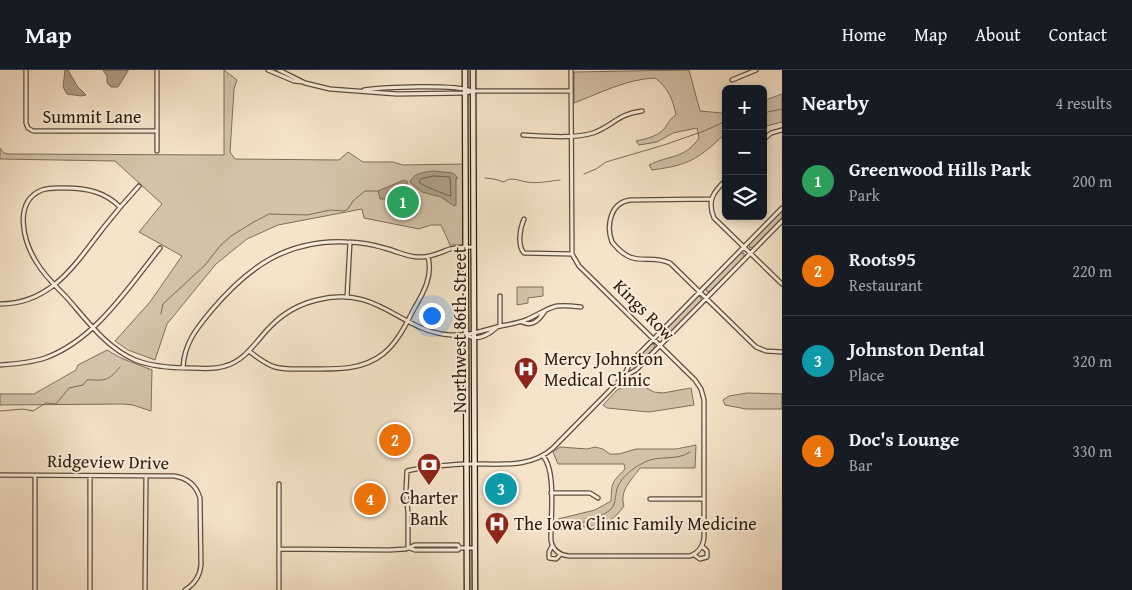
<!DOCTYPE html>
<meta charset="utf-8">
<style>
body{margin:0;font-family:"Gentium Book Plus",serif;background:#20242c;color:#f1f3f6}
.controls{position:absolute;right:15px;top:15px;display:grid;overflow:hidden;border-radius:8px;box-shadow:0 2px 8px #0003}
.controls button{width:45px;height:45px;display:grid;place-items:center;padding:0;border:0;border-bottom:1px solid #363941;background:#171b24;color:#f1f3f6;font:25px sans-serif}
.you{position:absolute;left:431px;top:245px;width:18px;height:18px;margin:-12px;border:4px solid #fff;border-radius:50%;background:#1a73e8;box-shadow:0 0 0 8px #1a73e833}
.badge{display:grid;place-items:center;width:32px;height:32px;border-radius:50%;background:#c59692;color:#fff;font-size:16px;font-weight:700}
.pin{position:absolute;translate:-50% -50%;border:2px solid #fff;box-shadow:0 1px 5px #0006}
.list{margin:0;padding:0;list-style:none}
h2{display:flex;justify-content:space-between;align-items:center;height:65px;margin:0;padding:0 20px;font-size:21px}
h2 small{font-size:16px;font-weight:400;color:#9ea1a6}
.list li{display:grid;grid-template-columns:32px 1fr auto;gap:15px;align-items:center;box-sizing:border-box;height:90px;padding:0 20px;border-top:1px solid #363941}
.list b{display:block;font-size:19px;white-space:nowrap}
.list p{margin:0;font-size:16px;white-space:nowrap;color:#9ea1a6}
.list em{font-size:16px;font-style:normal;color:#9ea1a6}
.icon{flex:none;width:28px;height:28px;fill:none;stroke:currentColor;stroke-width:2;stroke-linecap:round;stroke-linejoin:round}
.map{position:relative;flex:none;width:782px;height:520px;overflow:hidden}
header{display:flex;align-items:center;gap:30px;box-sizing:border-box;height:70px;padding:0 25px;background:#171b24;border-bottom:1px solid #363941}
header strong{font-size:24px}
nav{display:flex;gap:28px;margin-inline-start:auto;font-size:18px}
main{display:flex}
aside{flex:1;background:#171b24}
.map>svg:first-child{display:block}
.green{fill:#d3c2a9;stroke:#7f6e5a}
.water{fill:#b1a089;stroke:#7b6b56}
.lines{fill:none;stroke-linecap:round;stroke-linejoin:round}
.shore{stroke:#6e5e4a;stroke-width:1}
.stream{stroke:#7b6b56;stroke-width:1}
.minor-casing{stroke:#5e4d3a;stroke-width:5.5}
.secondary-casing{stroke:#2b1b0a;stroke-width:7}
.minor{stroke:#f9eddd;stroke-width:3}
.secondary{stroke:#f9eddd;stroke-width:4.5}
.labels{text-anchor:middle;stroke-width:4;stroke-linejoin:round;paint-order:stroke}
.street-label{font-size:18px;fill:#2b1b0a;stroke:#f9eddd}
.poi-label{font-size:18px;fill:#2b1b0a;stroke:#f9eddd;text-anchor:start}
</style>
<header>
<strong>Map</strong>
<nav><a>Home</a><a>Map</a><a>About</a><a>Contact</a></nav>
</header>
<main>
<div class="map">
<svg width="782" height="520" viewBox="0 0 782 520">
<rect width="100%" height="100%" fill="#f6e4ca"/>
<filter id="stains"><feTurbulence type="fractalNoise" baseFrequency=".004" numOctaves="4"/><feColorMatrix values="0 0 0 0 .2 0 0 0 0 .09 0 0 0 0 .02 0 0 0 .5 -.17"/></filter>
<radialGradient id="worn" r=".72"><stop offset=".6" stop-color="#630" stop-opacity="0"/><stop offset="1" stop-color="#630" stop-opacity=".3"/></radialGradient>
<path class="green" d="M 224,0 L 237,10 L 234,19 L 230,82 L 235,89 L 339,90 L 348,82 L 363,92 L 393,92 L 403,95 L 463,94 L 463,175 L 450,175 L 441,155 L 431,155 L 419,159 L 364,148 L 362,139 L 278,155 L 247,169 L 216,194 L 167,254 L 155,290 L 128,280 L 115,271 L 150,232 L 182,186 L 139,162 L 162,134 L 115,91 L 0,89 L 0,78 L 4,83 L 8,84 L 224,85 Z
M 689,0 L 700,41 L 722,43 L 726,42 L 726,63 C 698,89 690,95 652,100 L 649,95 C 669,85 685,89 699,68 L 697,58 L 673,63 L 657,72 L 639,75 L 636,71 C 645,69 656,67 663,60 C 668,55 668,50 676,45 C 673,30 668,17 655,8 C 627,9 600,23 574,33 L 574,2 Z
M 782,24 L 782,52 L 763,57 L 763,31 Z
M 782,140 L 782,148 L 753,177 L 750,178 L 749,174 Z
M 740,183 L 744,183 L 744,187 L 710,221 L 707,222 L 706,218 Z
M 517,217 L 543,217 L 543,226 L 528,228 L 528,233 L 517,235 Z
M 699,226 L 701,228 L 701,231 L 665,268 L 661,268 L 661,264 Z
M 652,274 L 655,275 L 654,278 L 636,297 L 633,297 L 632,293 Z
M 107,280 L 121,288 L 152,300 L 151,341 L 133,335 L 123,334 L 0,335 L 0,324 L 34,324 L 76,300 L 78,295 Z
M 627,315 L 641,315 L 654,322 L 663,323 L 691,318 L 694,335 L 649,342 L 607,338 L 603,335 L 617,320 Z
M 747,323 L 782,324 L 782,339 L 746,339 L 725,335 L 723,330 L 729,326 Z
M 696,375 L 695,398 L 640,398 C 632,410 619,420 624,436 C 605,464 585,453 559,460 L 556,454 L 558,449 L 595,440 L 611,431 C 612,411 611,414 625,399 L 624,394 L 558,394 L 553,382 L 560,377 L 587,379 L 595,377 L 603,379 L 610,384 L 619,384 L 636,379 L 676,379 Z"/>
<path class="water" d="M 65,0 L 68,0 L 77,16 L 86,25 L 81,26 L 67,24 L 63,17 Z
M 103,0 L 128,0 L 128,1 L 118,17 L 111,17 L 107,13 L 107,6 Z
M 434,101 L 453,103 L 458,108 L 456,109 L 456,135 L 454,136 L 441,127 L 422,122 L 410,112 C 413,103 425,102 434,101 Z
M 404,110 L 408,112 L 406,116 L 406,124 L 391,129 L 380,129 L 378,121 Z"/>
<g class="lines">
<path class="shore" d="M 434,106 L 450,107 L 451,126 C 446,125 423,116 419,112 L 421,109 Z"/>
<path class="stream" d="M 763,43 L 782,39
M 584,104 L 596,99 L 606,92 L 664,75 L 704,61 L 726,51
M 485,108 L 494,109 L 504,112 C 511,106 519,111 527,112 C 537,114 550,111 560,110
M 161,244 L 163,234 L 205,195 L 220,176 L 231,166 L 252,153 L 269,144 L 307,145 L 330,140 L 344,141 L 348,139 L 353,131 L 365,121 L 379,121
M 0,341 L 23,339 L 33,341 L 46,333 L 56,334 L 69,318 L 83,315 L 87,310 C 93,309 96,311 101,310 C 109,310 115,303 120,297
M 561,452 C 570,451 580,454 588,451 C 594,449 608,443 612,438 C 616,433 615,423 618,416 C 623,406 633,398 643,393 C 658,384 676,392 690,382"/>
<defs>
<path id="minor" d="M 26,0 L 26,53 L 28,58 L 33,61 L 157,61
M 157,0 L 157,81
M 268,0 L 294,11 L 303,12
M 279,0 L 305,13 L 330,19 L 397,24 L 466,23 L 473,21 L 571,21
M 732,10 L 756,0
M 364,20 C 384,17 454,14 472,21
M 523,65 C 543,66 574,69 593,63 C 613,56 617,44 642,41
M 763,70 L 771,63 L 782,60
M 726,110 C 713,122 707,131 714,148 L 782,214
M 712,129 L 631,130 C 610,132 606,156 612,172 C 634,200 647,183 670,193 L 756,277 L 766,281 L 782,282
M 120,137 C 105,122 87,118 66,118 C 58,118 50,117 42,120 C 12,132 24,173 37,193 C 45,207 58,218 68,229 C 88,252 107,278 135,290 C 153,297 171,298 190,298 C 201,298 214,300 225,296 C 247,290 257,269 272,255 C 284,243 300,234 317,230 C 379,214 400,262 451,265 C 470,266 484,260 501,256 C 511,254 519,253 528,249 C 538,245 547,238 557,236 C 565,235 573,236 581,237
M 524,149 C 520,158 517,175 524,183 L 572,184
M 500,226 L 500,256
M 347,227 L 350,172
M 0,234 C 52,234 76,193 104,157 C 115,143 127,129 139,116
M 522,252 C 533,257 539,250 545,241
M 468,266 C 478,271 488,265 496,258
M 249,281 C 257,287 265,294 275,297 C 286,300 298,299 309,299 C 335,299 361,301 383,284 C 398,272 406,254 415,237 C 424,222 433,205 428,187
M 0,295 C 15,294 30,293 45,288 C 95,270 128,218 160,178
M 183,298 C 184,274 196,259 211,241 C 248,197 287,169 347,172 C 361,172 375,175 388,179 C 399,182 409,188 421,187 C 432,187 441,182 450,179 C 458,177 465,177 473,177
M 624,306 L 630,293 L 782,138
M 543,386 C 557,401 550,451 551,471 C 553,480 559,485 569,486 L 690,486 C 698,483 703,476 704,468 L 704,330 L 701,319 L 695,310 L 579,196 L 572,184 L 571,0
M 0,405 L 174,406 C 188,408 196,415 200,428 L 201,495 C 200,506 195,514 185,520
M 35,406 L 35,520
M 279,414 L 279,520
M 551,423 L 590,423 L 598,428
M 650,429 L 704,429
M 552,476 L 549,482 L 549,488 L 556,489 L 560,485
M 408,478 L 408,443 L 406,420 L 407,401 C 427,396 445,395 465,394 C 495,393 529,400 553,378 L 623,307 L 636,300 L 782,151
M 409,478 L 415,480 L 458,480 L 460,478
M 279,479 L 389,480 L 406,479 L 415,475 L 458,475 L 460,478 L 474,478
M 694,485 L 700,489 L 707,487 L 707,481 L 702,476
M 90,520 L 90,406
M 145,520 L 146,406"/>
<path id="secondary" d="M 465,0 L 467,520
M 473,0 L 475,520"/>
</defs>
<use href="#minor" class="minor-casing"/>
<use href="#secondary" class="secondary-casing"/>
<use href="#minor" class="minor"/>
<use href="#secondary" class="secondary"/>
</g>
<defs>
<symbol id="hospital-pin" viewBox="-11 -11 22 30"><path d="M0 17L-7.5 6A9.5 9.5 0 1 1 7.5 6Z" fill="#8f2418" stroke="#f9eddd"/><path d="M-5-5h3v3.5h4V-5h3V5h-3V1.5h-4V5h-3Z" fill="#fff"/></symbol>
<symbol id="bank-pin" viewBox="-11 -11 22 30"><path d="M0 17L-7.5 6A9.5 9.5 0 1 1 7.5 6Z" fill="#8f2418" stroke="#f9eddd"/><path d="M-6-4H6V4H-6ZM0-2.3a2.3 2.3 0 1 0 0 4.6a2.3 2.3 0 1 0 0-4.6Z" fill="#fff"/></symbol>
</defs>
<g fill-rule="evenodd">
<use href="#hospital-pin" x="512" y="285" width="28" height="38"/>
<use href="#bank-pin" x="415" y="381" width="28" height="38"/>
<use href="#hospital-pin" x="483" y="440" width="28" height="38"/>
</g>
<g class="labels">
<g class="street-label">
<text x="92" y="53">Summit Lane</text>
<text transform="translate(644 240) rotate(45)" y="6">Kings Row</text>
<text transform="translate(460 260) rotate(-90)" y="6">Northwest 86th Street</text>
<text transform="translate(108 392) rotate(1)" y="6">Ridgeview Drive</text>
</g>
<g class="poi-label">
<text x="544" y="295">Mercy Johnston<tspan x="544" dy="21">Medical Clinic</tspan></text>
<text x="429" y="434" text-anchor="middle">Charter<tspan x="429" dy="21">Bank</tspan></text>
<text x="514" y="460">The Iowa Clinic Family Medicine</text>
</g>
</g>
<rect width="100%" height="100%" filter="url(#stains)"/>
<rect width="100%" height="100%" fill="url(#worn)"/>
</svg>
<div class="controls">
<button>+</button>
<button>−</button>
<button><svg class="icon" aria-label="layers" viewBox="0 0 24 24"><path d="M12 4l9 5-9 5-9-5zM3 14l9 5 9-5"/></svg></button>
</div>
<div class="you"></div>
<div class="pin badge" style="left:403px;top:132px;background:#2e9e5b">1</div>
<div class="pin badge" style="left:395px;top:370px;background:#e8710a">2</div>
<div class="pin badge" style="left:501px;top:419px;background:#0f9aa8">3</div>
<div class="pin badge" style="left:370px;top:429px;background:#e8710a">4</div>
</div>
<aside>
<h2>Nearby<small>4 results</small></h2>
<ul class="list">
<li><span class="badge" style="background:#2e9e5b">1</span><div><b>Greenwood Hills Park</b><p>Park</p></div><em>200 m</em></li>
<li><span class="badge" style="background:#e8710a">2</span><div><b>Roots95</b><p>Restaurant</p></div><em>220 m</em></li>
<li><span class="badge" style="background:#0f9aa8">3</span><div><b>Johnston Dental</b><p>Place</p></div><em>320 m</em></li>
<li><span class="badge" style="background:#e8710a">4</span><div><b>Doc's Lounge</b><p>Bar</p></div><em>330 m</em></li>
</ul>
</aside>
</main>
